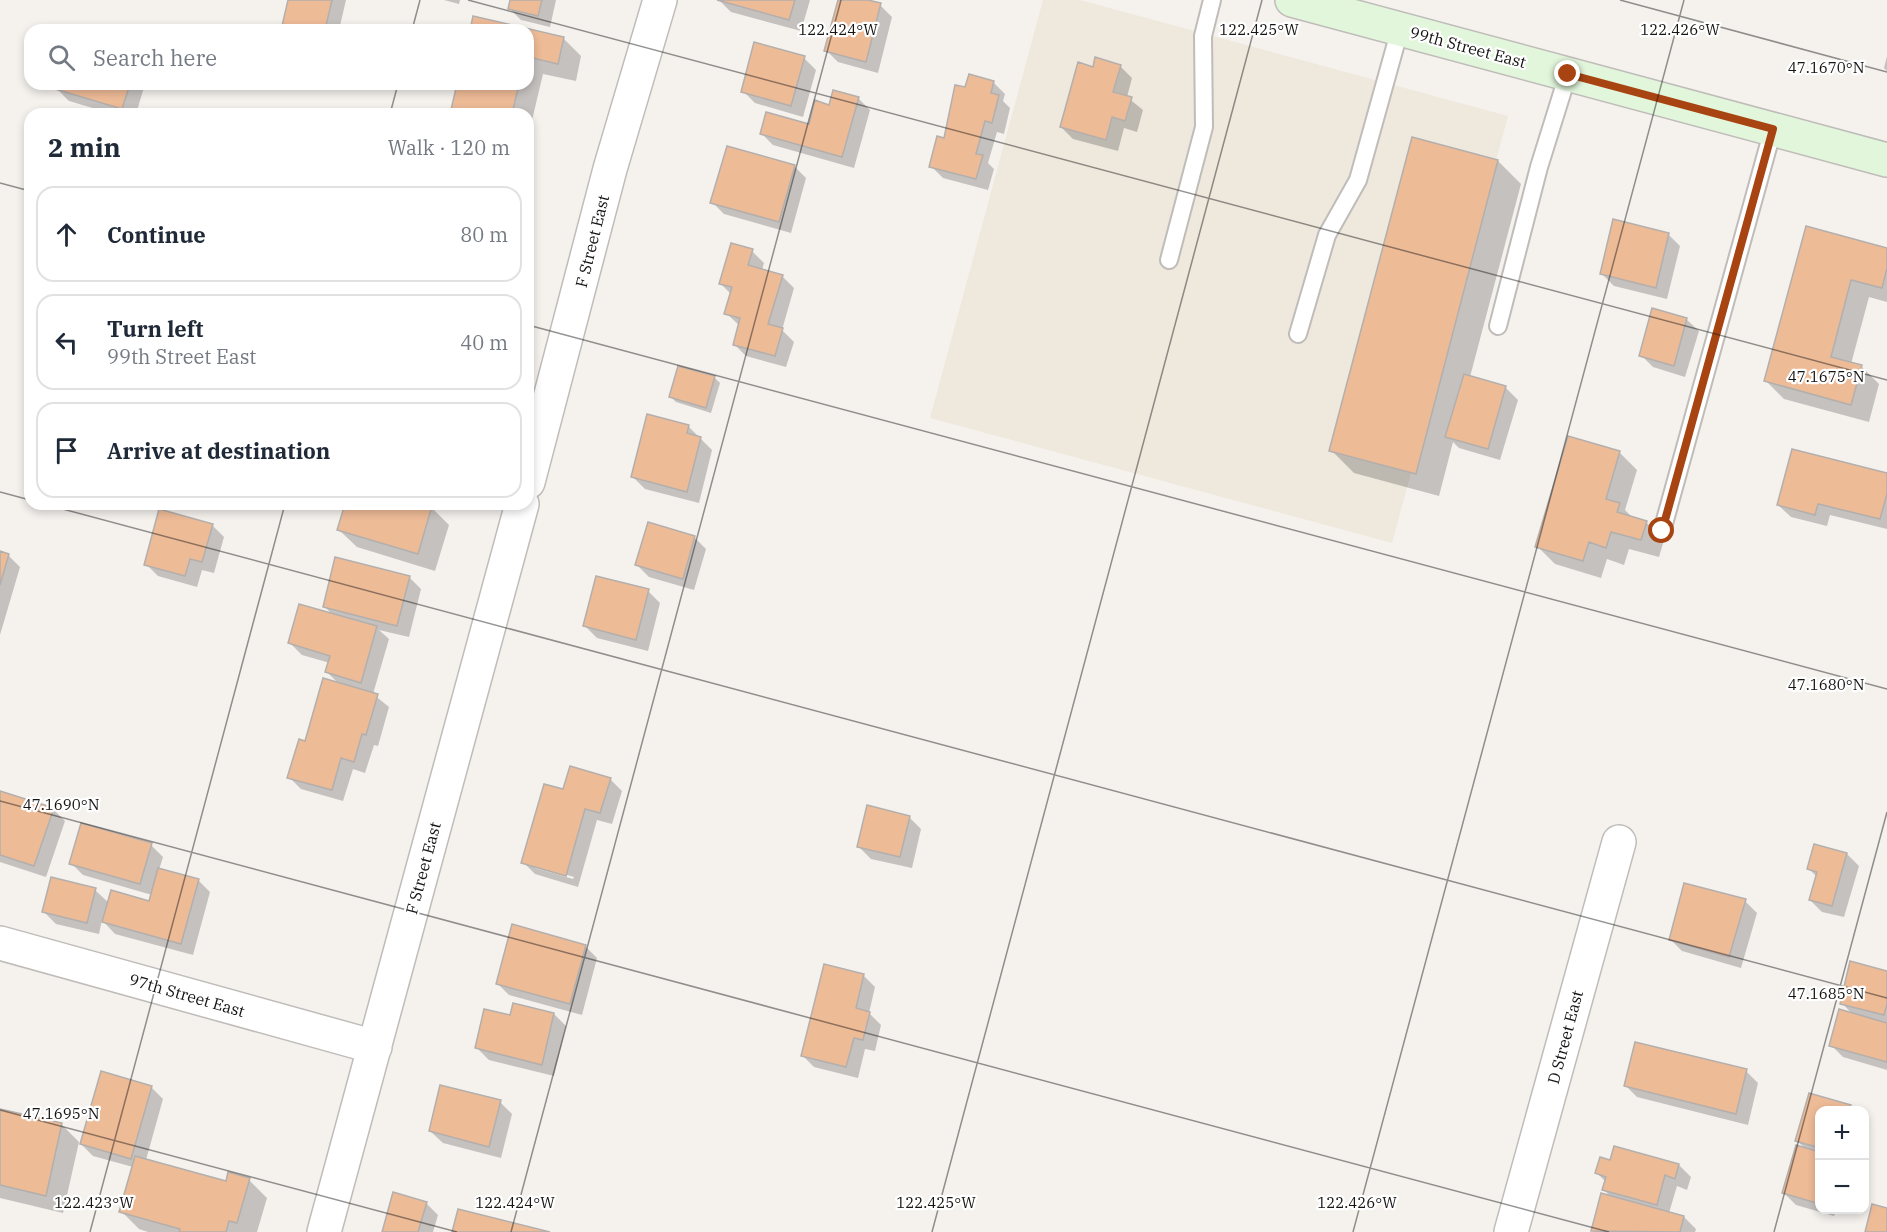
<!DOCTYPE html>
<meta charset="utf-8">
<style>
body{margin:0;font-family:"IBM Plex Serif",serif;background:#f6f6f7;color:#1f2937}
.controls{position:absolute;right:18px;bottom:18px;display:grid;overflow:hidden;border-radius:12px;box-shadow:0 3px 9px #0003}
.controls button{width:54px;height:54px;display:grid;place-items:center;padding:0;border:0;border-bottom:2px solid #e0e1e3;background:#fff;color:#1f2937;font:30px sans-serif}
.stop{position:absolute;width:18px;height:18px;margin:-14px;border:4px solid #a84412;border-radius:50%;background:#fff}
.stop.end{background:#a84412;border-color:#fff;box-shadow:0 2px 6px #0008}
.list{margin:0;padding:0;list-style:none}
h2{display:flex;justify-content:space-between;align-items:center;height:78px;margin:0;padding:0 24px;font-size:26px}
h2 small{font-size:20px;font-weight:400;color:#747a83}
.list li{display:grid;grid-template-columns:39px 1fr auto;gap:18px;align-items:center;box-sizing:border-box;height:96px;margin:0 12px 12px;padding:0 12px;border:2px solid #e0e1e3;border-radius:18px}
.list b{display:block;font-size:22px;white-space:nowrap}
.list p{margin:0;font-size:20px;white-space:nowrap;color:#747a83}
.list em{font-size:20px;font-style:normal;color:#747a83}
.icon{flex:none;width:33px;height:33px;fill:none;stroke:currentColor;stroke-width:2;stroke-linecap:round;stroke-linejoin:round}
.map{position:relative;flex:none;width:1887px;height:1232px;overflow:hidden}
.search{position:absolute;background:#fff;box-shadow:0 3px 9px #0003;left:24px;top:24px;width:510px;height:66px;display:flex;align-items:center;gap:15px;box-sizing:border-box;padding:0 21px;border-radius:18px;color:#747a83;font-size:22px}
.panel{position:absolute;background:#fff;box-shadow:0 3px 9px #0003;left:24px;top:108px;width:510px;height:402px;border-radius:18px}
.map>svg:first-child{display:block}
.built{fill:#eee8dd}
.shadow{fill:#0003;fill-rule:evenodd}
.building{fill:#eebb97;stroke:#b3afad;stroke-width:1.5}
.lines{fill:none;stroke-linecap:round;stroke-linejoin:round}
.lane-casing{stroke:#bfbcb9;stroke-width:20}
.street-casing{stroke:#bfbcb9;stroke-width:36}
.secondary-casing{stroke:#bfbcb9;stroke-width:36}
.lane{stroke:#fff;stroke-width:16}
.street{stroke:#fff;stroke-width:33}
.secondary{stroke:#e2f6dc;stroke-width:33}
.route{stroke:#a84412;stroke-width:8}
.ticks{fill:none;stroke:#151413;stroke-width:1.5;stroke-opacity:0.45}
.labels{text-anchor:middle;stroke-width:4.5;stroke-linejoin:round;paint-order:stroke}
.street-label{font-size:16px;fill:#151413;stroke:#fff}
.ticks-label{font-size:15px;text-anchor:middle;fill:#151413;stroke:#fff;stroke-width:4.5;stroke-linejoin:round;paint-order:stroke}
</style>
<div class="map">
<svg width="1887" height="1232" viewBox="0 0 1887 1232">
<rect width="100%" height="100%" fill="#f5f2ee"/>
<path class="built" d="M 1043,0 L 1080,0 L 1508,116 L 1392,543 L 930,418 Z"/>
<path class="shadow" d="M 290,0 L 346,0 L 339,30 L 283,30 Z
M 444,0 L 460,0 L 459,4 Z
M 511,0 L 556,0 L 550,27 L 521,20 L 509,8 Z
M 719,0 L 810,0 L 801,31 L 731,12 Z
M 839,0 L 862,0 L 880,5 L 892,17 L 878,73 L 838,62 L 826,50 Z
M 528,30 L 563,38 L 581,56 L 576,81 L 543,74 L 528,137 L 528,114 L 452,114 L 459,84 L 528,84 Z
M 1887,56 L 1887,71 L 1884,68 Z
M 804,58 L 816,70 L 803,117 L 755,103 L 743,91 Z
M 1120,66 L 1132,78 L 1127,97 L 1143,110 L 1137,132 L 1124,128 L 1118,151 L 1073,139 L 1061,127 L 1094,69 Z
M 993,82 L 1005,94 L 1003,101 L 1010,108 L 1004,134 L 997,132 L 988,163 L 994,169 L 988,190 L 943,178 L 931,166 L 945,139 Z
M 59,84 L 145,84 L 136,114 L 113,114 L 69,101 L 57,89 Z
M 858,98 L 870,110 L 854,168 L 773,145 L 761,133 L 810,125 L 830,107 Z
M 1498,161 L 1521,184 L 1470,377 L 1506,388 L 1518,400 L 1500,460 L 1459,448 L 1453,442 L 1439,496 L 1354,473 L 1331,450 Z
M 794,166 L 806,178 L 791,233 L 724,214 L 712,202 Z
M 1807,228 L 1887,250 L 1887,302 L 1869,297 L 1851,364 L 1861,366 L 1879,384 L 1869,422 L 1784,399 L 1766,381 Z
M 1668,234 L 1680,246 L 1667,299 L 1614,286 L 1602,274 Z
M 752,251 L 764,263 L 762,270 L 782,276 L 794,288 L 782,330 L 794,342 L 786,367 L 746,356 L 734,344 L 740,326 L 726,313 L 731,294 L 721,284 Z
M 1686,319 L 1699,331 L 1685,377 L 1653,367 L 1641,355 Z
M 679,368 L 715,378 L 720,383 L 711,413 L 676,402 L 671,397 Z
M 688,426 L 712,450 L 699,503 L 645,489 L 633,477 Z
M 1619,452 L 1637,470 L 1625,510 L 1634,519 L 1646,522 L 1664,540 L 1659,557 L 1629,549 L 1624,565 L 1607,559 L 1601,578 L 1555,564 L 1537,546 Z
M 1887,475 L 1887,529 L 1830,515 L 1827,526 L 1791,517 L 1778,505 Z
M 347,504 L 425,504 L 431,507 L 449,525 L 435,571 L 357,547 L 339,530 Z
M 212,525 L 224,537 L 214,573 L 202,570 L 197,587 L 158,576 L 146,564 Z
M 694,537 L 706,549 L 694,590 L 649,577 L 637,565 Z
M 0,553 L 8,555 L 20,567 L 0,635 Z
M 409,577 L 421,589 L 409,637 L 379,630 L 389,639 L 373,694 L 389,707 L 378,746 L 374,745 L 365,773 L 353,769 L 343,801 L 301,789 L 289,777 L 339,684 L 327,672 L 330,663 L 302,655 L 290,643 L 333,615 L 324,606 Z
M 648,591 L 660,603 L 648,651 L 597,638 L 585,626 Z
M 610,779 L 622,791 L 612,824 L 597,820 L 578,887 L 535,874 L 523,862 L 564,791 ZM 535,865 L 574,877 L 573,879 L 535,868 Z
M 0,792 L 53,809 L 65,821 L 46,877 L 0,862 Z
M 909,817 L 921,829 L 912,868 L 871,859 L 859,847 Z
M 151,845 L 163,857 L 159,870 L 198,880 L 210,892 L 193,955 L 115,934 L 102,920 L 99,934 L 56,924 L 44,912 L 95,890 L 109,903 L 150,903 L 152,895 L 83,875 L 71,863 Z
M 1847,854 L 1859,866 L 1844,917 L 1822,912 L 1810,900 L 1817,877 L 1809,869 Z
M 1745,901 L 1757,913 L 1741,968 L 1682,951 L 1670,939 Z
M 585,946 L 597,958 L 582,1015 L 509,995 L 497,983 Z
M 1887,972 L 1887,1070 L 1843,1057 L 1831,1045 L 1853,1015 L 1842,1003 Z
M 863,975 L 875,987 L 869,1013 L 881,1025 L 875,1051 L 865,1049 L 858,1078 L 814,1067 L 802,1055 Z
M 554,1014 L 566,1026 L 554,1076 L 489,1060 L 477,1048 L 511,1017 Z
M 1746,1071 L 1758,1083 L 1748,1125 L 1637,1097 L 1625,1085 Z
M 151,1087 L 163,1099 L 146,1160 L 227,1182 L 249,1180 L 267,1198 L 257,1232 L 148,1232 L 139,1229 L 121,1211 L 133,1167 L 93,1156 L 81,1144 Z
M 1810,1095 L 1850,1107 L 1854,1110 L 1820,1110 L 1820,1210 L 1836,1210 L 1834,1216 L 1796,1205 L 1784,1193 L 1806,1149 L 1797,1141 Z
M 500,1102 L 512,1114 L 501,1158 L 443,1143 L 430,1131 Z
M 0,1110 L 61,1124 L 79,1142 L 63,1213 L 0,1198 Z
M 1611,1162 L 1679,1165 L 1691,1177 L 1687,1190 L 1677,1186 L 1669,1213 L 1684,1217 L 1696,1229 L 1695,1232 L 1594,1232 L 1592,1230 L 1611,1197 L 1603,1189 L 1606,1182 L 1597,1173 Z
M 426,1203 L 438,1215 L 433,1232 L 383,1232 Z"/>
<path class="building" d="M 288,0 L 332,0 L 325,30 L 281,30 Z
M 510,0 L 542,0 L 538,16 L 508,9 Z
M 717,0 L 795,0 L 789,20 Z
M 838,0 L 868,0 L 881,3 L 866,62 L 824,51 Z
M 473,16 L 564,37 L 558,64 L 528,57 L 528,30 L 470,30 Z
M 754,42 L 805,56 L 791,106 L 741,92 Z
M 1095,57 L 1121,65 L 1113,92 L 1132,97 L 1125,121 L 1112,117 L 1106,140 L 1060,127 L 1078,62 L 1093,67 Z
M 969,74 L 994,81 L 991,93 L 999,95 L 992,123 L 985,121 L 976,154 L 983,155 L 976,179 L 929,167 L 937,136 L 944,138 L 955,85 L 965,87 Z
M 57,84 L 130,84 L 122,109 L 55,89 Z
M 457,84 L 519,84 L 512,114 L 450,114 Z
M 833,90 L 859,97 L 842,157 L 760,134 L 766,112 L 809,124 L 815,100 L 829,105 Z
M 1412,137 L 1498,160 L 1416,474 L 1329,451 Z
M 727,146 L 795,165 L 779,222 L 710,203 Z
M 1613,219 L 1669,233 L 1656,288 L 1600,274 Z
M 1806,226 L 1887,248 L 1887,268 L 1882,288 L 1851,280 L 1831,357 L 1862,365 L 1851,405 L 1764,381 Z
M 731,243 L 753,249 L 748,265 L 783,275 L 768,324 L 783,328 L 775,356 L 733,345 L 740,318 L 724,314 L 732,287 L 719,284 Z
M 1652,308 L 1687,318 L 1674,366 L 1639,356 Z
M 678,366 L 715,376 L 706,408 L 669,397 Z
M 1464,374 L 1506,386 L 1488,449 L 1445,437 Z
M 647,414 L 689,425 L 687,433 L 701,437 L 687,492 L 631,477 Z
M 1568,436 L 1620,451 L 1606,499 L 1620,503 L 1617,512 L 1647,521 L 1641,540 L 1611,532 L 1606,548 L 1589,542 L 1583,561 L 1535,547 Z
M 1792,449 L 1887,473 L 1887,494 L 1880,519 L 1818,504 L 1815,515 L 1777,505 Z
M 345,504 L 432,506 L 418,554 L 337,530 Z
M 159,509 L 213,524 L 202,562 L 190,559 L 185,576 L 144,565 Z
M 648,522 L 695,536 L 683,579 L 635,565 Z
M 0,551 L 9,554 L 0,585 Z
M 335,557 L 410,576 L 397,626 L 323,607 Z
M 596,576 L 649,589 L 636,640 L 583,626 Z
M 299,604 L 377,626 L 361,683 L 325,672 L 330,656 L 288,643 Z
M 323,678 L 378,694 L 366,735 L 362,734 L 354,762 L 341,758 L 332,790 L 287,778 L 299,739 L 305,741 Z
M 570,766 L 611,778 L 600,813 L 585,809 L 566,876 L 521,863 L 544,784 L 563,789 Z
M 0,791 L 54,808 L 34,866 L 0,855 Z
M 867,805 L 910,816 L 900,857 L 857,847 Z
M 81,823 L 152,843 L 140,884 L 69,864 Z
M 1814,844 L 1847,853 L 1832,906 L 1809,900 L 1817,872 L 1807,869 Z
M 158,868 L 199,879 L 181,944 L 102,922 L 111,890 L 149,901 Z
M 51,877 L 96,888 L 87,923 L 42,912 Z
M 1684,883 L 1746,899 L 1729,957 L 1669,940 Z
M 512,924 L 586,945 L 570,1004 L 496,984 Z
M 1850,961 L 1887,971 L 1887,1004 L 1884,1015 L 1840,1004 Z
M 824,964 L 864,974 L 856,1008 L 870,1012 L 863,1040 L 854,1038 L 846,1067 L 801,1056 Z
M 513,1003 L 554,1013 L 542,1065 L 475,1048 L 484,1009 L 510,1015 Z
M 1839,1009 L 1887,1023 L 1887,1062 L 1829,1046 Z
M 1635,1042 L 1747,1069 L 1736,1114 L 1624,1086 Z
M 101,1071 L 152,1086 L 131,1159 L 80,1144 Z
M 440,1085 L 501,1100 L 489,1147 L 429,1131 Z
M 1809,1093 L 1851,1105 L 1849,1110 L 1820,1110 L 1820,1148 L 1795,1141 Z
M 0,1109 L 62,1123 L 46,1196 L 0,1185 Z
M 1796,1145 L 1820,1152 L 1820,1204 L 1782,1193 Z
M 1614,1146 L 1679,1164 L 1675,1179 L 1665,1175 L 1657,1205 L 1602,1190 L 1606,1177 L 1595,1173 L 1600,1157 L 1610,1160 Z
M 135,1156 L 226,1181 L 228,1172 L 250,1178 L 237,1223 L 229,1221 L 226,1232 L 179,1232 L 180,1229 L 119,1212 Z
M 393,1192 L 427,1202 L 418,1232 L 382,1232 Z
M 1601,1193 L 1684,1216 L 1680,1232 L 1591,1231 Z
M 1872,1204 L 1887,1208 L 1887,1232 L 1865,1232 Z
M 458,1209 L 550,1232 L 452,1232 Z"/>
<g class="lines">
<defs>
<path id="lane" d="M 1169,260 L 1204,127 L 1203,36 L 1212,0
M 1498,326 L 1539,167 L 1568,74
M 1298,334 L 1327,235 L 1358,180 L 1400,29
M 1662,531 L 1773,129"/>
<path id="street" d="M 528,482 L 610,169 L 660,0
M 0,943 L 375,1047
M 324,1232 L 522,504
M 1511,1232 L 1619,842"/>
<path id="secondary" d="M 1292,0 L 1887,160"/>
</defs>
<use href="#lane" class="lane-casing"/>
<use href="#street" class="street-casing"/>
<use href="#secondary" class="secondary-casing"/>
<use href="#lane" class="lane"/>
<use href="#street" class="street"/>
<use href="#secondary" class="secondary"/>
</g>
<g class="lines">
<path class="route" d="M 1568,74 L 1773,129 L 1662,531"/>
</g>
<path class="ticks" d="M 468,0 L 1887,380M 1620,0 L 1887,72M 412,30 L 420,0M 390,114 L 398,84M 0,183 L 30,191M 528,325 L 1887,689M 0,492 L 30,500M 44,504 L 1887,998M 0,801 L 1609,1232M 0,1110 L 457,1232M 90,1232 L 285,504M 511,1232 L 841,0M 932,1232 L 1262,0M 1353,1232 L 1684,0M 1774,1232 L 1887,812"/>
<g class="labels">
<g class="street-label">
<text transform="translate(1468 47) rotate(15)" y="6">99th Street East</text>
<text transform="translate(592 241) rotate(-76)" y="6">F Street East</text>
<text transform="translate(423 868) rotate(-75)" y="6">F Street East</text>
<text transform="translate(187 995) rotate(16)" y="6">97th Street East</text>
<text transform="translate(1565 1037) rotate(-75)" y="6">D Street East</text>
</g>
</g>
<g class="ticks-label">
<text x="838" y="35">122.424°W</text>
<text x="1680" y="35">122.426°W</text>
<text x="1259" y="35">122.425°W</text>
<text x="1826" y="73">47.1670°N</text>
<text x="1826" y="382">47.1675°N</text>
<text x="1826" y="690">47.1680°N</text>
<text x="61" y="810">47.1690°N</text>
<text x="1826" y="999">47.1685°N</text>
<text x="61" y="1119">47.1695°N</text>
<text x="94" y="1208">122.423°W</text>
<text x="515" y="1208">122.424°W</text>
<text x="936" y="1208">122.425°W</text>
<text x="1357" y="1208">122.426°W</text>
</g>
</svg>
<div class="controls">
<button>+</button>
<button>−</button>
</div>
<div class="stop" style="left:1662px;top:531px"></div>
<div class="stop end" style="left:1568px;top:74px"></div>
<div class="search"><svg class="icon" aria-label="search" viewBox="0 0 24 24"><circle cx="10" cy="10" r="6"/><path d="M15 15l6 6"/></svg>Search here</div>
<section class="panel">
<h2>2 min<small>Walk · 120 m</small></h2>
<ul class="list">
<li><svg class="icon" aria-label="ahead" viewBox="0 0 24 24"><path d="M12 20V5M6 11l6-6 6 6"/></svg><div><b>Continue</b></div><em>80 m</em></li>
<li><svg class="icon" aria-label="left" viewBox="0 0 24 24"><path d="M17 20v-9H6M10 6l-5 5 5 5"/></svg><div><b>Turn left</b><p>99th Street East</p></div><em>40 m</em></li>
<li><svg class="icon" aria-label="arrive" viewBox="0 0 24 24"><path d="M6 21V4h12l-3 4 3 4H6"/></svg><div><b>Arrive at destination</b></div></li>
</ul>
</section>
</div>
